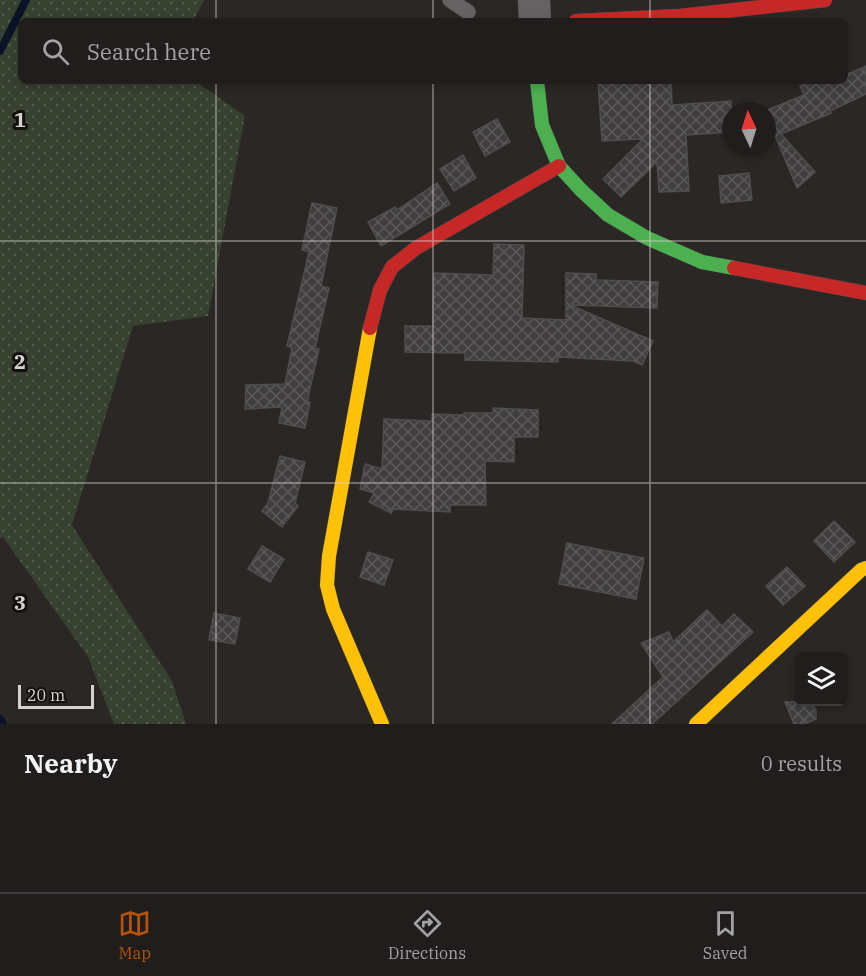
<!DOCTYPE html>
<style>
body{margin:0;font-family:"IBM Plex Serif",serif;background:#282625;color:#f1f3f6}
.controls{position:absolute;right:18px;bottom:18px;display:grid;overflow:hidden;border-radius:9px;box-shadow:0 3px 9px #0003}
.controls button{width:54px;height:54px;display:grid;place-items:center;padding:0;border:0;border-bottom:2px solid #3d3b3b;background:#201d1c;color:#f1f3f6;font:30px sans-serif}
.compass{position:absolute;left:722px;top:102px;width:54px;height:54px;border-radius:50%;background:#201d1c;box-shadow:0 3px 9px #0003;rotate:356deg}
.scale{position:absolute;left:18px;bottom:15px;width:76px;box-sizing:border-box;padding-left:6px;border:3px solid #d7d3d0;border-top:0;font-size:16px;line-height:21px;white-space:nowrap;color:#d7d3d0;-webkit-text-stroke:4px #13110e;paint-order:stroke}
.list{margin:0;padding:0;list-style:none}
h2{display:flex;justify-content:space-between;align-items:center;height:78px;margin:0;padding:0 24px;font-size:26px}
h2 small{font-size:20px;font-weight:400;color:#a2a2a3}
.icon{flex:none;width:33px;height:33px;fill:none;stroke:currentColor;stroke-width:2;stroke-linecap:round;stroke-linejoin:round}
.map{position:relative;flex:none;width:866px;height:724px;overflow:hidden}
.search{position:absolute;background:#201d1c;box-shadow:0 3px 9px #0003;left:18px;right:18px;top:18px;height:66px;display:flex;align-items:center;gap:15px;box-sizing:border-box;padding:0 21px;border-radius:9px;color:#a2a2a3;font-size:22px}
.sheet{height:168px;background:#201d1c}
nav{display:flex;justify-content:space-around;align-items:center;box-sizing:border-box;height:84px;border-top:2px solid #3d3b3b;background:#201d1c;font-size:16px;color:#a2a2a3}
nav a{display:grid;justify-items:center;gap:3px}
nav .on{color:#b45309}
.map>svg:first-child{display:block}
.grass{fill:url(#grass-dots)}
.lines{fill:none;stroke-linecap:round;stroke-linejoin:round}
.stream{stroke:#0b1328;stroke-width:8}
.building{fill:url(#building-cross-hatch);stroke:#4f4d4e;stroke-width:1.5}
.lane-casing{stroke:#454341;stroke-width:16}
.street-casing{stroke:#454341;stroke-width:33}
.fast-casing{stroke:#454341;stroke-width:15}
.slow-casing{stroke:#454341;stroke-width:15}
.jam-casing{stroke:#454341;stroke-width:15}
.lane{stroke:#646262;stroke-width:15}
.street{stroke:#646262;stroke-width:32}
.fast{stroke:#4caf50;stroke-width:14}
.slow{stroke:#ffc107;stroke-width:14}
.jam{stroke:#c62828;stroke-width:14}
.grid{fill:none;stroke:#d7d3d0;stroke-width:1.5;stroke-opacity:0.55}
.grid-label{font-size:20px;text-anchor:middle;font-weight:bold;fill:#d7d3d0;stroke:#13110e;stroke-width:6;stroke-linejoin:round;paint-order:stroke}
</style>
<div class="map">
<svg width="866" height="724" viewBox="0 0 866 724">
<defs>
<pattern id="grass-dots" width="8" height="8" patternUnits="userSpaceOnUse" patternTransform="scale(1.5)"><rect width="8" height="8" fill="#37412f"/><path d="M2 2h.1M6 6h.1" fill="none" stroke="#535c4c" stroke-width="1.8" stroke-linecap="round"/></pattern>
<pattern id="building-cross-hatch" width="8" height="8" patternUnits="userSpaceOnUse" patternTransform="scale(1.5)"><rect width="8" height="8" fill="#403e3f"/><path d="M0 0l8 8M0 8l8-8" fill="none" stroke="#5b595a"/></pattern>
</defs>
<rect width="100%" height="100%" fill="#2a2725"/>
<path class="grass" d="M 0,0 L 204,0 L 193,21 L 21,21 L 21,81 L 195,81 L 245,116 L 208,316 L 133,326 L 72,525 L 172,681 L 186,724 L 193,724 L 114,724 L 88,657 L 3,537 L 0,538 Z"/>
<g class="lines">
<path class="stream" d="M 0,51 L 26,0
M 0,719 L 3,724"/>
</g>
<path class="building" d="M 866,66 L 866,94 L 830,111 L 831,113 L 781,134 L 815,172 L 797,188 L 767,116 L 767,111 L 765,111 L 804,95 L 800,86 L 812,81 L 845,81 L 845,75 Z
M 598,81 L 671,81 L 672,105 L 731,101 L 731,132 L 686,135 L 689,191 L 659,192 L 657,162 L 621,197 L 603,179 L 643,139 L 602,141 Z
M 497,119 L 510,142 L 485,156 L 473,132 Z
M 463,155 L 476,178 L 454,191 L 440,169 Z
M 749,173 L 752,200 L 721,203 L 719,176 Z
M 437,183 L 450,204 L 381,246 L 368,222 L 395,207 L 397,210 Z
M 312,203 L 337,208 L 321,286 L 329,288 L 315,348 L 319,349 L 307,402 L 310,402 L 305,428 L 279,423 L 282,407 L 245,409 L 246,385 L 285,384 L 292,348 L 287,346 L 309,252 L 302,250 Z
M 494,244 L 524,245 L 522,318 L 566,320 L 566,273 L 596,274 L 596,280 L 658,282 L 657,308 L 570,305 L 653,341 L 642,365 L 633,361 L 558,357 L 558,362 L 465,360 L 465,353 L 405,352 L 405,326 L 433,326 L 434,273 L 493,275 Z
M 493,408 L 538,410 L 538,437 L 514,437 L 514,462 L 485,461 L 486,505 L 450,505 L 450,512 L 394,509 L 391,513 L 369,502 L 374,493 L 360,489 L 365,464 L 382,469 L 384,419 L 432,421 L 432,414 L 464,415 L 464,413 L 493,413 Z
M 280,456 L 305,462 L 295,503 L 298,506 L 282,527 L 262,511 L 268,503 Z
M 834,521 L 855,542 L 834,562 L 814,541 Z
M 567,543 L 644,558 L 636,599 L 559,584 Z
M 262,546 L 284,559 L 270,582 L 248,569 Z
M 368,552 L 393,560 L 384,585 L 360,577 Z
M 787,567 L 805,586 L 783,605 L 766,586 Z
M 707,610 L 722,626 L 734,614 L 753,632 L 652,724 L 612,724 L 663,677 L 641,643 L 669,632 L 673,642 Z
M 214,613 L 240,618 L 235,644 L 209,640 Z
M 785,702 L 812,702 L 816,711 L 816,719 L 804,724 L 794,724 Z"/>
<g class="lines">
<defs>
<path id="lane" d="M 450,0 L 468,12"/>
<path id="street" d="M 534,0 L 535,21"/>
<path id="fast" d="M 537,81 L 542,125 L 559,166 L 581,190 L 608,215 L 647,238 L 702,262 L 734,268"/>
<path id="slow" d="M 370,328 L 329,556 L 327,585 L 333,609 L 382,724
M 696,724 L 861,570 L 866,568"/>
<path id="jam" d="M 576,21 L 680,16 L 825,0
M 734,268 L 866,293
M 370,328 L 380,290 L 392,267 L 416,248 L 559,166"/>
</defs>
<use href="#lane" class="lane-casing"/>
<use href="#street" class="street-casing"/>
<use href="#fast" class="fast-casing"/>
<use href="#slow" class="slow-casing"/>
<use href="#jam" class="jam-casing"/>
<use href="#lane" class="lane"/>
<use href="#street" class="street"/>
<use href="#fast" class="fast"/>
<use href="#slow" class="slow"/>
<use href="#jam" class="jam"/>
</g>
<path class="grid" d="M 216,0 L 216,21M 433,0 L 433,21M 650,0 L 650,21M 216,81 L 216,724M 433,81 L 433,724M 650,81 L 650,724M 0,241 L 866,241M 0,483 L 866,483"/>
<g class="grid-label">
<text x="20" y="127">1</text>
<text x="20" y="369">2</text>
<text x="20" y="610">3</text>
</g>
</svg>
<div class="controls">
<button><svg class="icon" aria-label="layers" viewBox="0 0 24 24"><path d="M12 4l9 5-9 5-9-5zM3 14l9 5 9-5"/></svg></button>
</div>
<svg class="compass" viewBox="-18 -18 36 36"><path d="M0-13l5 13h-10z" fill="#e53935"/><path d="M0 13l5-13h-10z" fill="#a2a2a3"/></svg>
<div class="scale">20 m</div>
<div class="search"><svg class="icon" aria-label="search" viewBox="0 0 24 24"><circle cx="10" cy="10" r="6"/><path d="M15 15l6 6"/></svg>Search here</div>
</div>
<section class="sheet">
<h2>Nearby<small>0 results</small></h2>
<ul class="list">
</ul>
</section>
<nav>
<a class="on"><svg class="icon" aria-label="map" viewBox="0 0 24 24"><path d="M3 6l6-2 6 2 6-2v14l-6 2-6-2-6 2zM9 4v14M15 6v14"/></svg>Map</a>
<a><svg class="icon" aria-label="directions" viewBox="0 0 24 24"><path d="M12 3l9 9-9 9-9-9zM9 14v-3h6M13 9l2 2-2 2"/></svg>Directions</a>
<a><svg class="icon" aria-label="saved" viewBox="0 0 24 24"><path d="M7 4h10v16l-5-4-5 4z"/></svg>Saved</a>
</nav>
